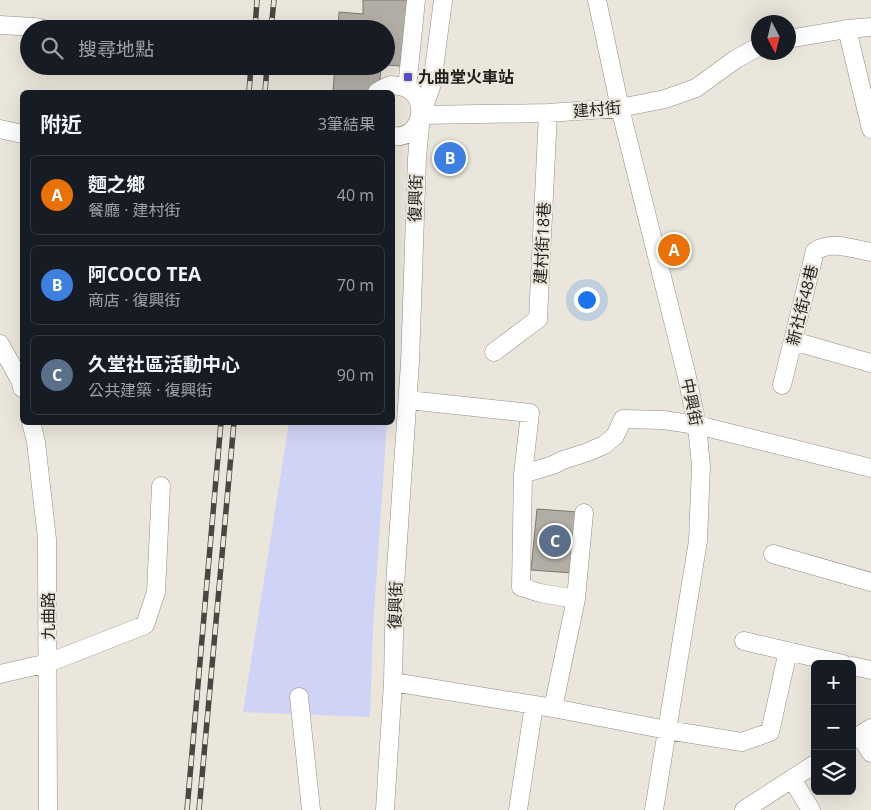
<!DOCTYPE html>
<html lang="zh-TW">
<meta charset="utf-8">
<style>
body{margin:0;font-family:"Open Sans","Noto Sans TC",sans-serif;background:#242831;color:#f1f3f6}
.controls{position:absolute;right:15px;bottom:15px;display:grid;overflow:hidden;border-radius:8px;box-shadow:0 5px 20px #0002}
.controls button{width:45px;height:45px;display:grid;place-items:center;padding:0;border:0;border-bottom:1px solid #363941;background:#171b24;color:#f1f3f6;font:25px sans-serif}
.compass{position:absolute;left:751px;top:15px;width:45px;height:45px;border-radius:50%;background:#171b24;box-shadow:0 5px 20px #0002;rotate:173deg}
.you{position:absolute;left:586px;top:299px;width:18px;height:18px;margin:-12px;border:4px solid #fff;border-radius:50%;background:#1a73e8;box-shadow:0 0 0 8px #1a73e833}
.badge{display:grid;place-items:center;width:32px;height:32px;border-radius:50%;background:#2563eb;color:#fff;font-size:16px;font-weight:700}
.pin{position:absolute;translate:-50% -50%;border:2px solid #fff;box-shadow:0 1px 5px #0006}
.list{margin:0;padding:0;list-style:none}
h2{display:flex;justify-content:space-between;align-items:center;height:65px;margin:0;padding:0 20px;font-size:21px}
h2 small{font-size:16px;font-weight:400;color:#9ea1a6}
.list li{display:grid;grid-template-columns:32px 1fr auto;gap:15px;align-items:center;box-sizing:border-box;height:80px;margin:0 10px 10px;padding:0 10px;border:1px solid #363941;border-radius:8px}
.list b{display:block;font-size:19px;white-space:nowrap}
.list p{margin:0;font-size:16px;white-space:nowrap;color:#9ea1a6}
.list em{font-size:16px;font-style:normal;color:#9ea1a6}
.icon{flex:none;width:28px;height:28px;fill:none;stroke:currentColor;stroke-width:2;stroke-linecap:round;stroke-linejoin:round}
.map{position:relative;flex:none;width:871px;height:810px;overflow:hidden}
.search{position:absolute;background:#171b24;box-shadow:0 5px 20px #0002;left:20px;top:20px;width:375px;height:55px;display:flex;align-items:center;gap:12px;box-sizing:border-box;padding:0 18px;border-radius:28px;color:#9ea1a6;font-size:19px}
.panel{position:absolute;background:#171b24;box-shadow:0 5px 20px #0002;left:20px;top:90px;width:375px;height:335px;border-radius:8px}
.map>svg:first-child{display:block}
.green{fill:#cfd3f6}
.building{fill:#b3aea5;stroke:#7c7870}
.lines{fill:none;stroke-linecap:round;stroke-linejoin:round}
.minor-casing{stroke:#928e85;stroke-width:19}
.minor{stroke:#fff;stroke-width:18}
.rail-casing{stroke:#474641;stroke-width:5.5}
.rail{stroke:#eae6dc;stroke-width:4;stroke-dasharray:11;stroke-linecap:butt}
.poi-dot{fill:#544ec6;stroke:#eae6dc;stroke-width:2}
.labels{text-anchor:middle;stroke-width:4.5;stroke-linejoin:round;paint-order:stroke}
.poi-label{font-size:16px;font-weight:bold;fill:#201f1b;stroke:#eae6dc;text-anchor:start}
.street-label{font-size:16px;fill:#201f1b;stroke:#eae6dc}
</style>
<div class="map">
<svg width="871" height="810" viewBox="0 0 871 810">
<rect width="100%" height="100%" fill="#eae6dc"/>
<path class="green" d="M 289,423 L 387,423 L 373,628 L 370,717 L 243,712 Z"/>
<path class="building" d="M 363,0 L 420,0 L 414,67 L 386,65 L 386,29 L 338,29 L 339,12 L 363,14 Z
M 335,66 L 381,66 L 379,92 L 333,92 Z
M 537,509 L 578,512 L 572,573 L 531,570 Z"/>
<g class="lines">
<defs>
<path id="minor" d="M 597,0 L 620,108 L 687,377 L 697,425 L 701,466 L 698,541 L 654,810
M 0,25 L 35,27 L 44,29
M 847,29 L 871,129
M 788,39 L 847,29 L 871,27
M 407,88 L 416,0
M 377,92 C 381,90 386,86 391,85 C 394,85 396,86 399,86 C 432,91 424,141 392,136
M 421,115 L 548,113 L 620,108 L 665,99 L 696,88 L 736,59 L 758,47
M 0,129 L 22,134
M 793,341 L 871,363
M 0,344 L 21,382 L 22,388
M 494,352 L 538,319 L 548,113
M 782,385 L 815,251 C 832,240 852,249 871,252
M 408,400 L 530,413 L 523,474 L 521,587 L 540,593 L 576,599
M 31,422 L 36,442 L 47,539 L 48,810
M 523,474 L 553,465 L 563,460 L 588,452 L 604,445 L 615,436 L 623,419 L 663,420 L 697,425 L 871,468
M 773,554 L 871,582
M 744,641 L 843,664
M 852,666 L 871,670
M 0,674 L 48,663 L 145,625 L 156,592 L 161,486
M 393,682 L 553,708 L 667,730 L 742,742 L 770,732 L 788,651
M 299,697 L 311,810
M 553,708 L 576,599 L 584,513
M 860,735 L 871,753
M 852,740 L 871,728
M 792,779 L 811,810
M 385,810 L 393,682 L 395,585 L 410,362 L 417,158 L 421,115 L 432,84 L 443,0
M 518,810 L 534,705
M 744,810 L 815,764"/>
</defs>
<use href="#minor" class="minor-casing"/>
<use href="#minor" class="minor"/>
<defs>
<path id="rail" d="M 255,29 L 257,0
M 271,29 L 274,0
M 249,92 L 251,66
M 265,92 L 267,66
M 187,810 L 221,422
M 199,810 L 234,422"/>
</defs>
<use href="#rail" class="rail-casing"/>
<use href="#rail" class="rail"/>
</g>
<rect class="poi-dot" x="403" y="72" width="10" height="10" rx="2.5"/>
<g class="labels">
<g class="poi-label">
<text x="418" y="83">九曲堂火車站</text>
</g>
<g class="street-label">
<text transform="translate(597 109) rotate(-5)" y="6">建村街</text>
<text transform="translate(415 198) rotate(-88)" y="6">復興街</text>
<text transform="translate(542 243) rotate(-87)" y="6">建村街18巷</text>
<text transform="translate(802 305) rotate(-76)" y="6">新社街48巷</text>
<text transform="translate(692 402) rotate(79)" y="6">中興街</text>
<text transform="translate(395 605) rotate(-88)" y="6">復興街</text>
<text transform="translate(48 616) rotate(-90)" y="6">九曲路</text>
</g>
</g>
</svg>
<div class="controls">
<button>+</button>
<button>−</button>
<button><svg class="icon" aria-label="layers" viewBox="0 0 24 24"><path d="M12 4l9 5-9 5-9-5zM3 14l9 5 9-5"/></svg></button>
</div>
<svg class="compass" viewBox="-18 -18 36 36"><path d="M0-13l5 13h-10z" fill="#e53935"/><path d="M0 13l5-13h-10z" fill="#9ea1a6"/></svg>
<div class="you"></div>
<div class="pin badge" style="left:674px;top:250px;background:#e8710a">A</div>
<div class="pin badge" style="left:450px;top:158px;background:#3f7fe0">B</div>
<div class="pin badge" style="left:555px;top:541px;background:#5c6f8a">C</div>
<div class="search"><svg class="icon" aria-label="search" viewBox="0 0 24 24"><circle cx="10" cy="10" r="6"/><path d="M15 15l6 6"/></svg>搜尋地點</div>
<section class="panel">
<h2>附近<small>3筆結果</small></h2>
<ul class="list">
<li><span class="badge" style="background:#e8710a">A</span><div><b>麵之鄉</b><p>餐廳 · 建村街</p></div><em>40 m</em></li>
<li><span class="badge" style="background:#3f7fe0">B</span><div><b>阿COCO TEA</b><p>商店 · 復興街</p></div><em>70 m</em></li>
<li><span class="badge" style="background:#5c6f8a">C</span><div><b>久堂社區活動中心</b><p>公共建築 · 復興街</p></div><em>90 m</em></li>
</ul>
</section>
</div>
